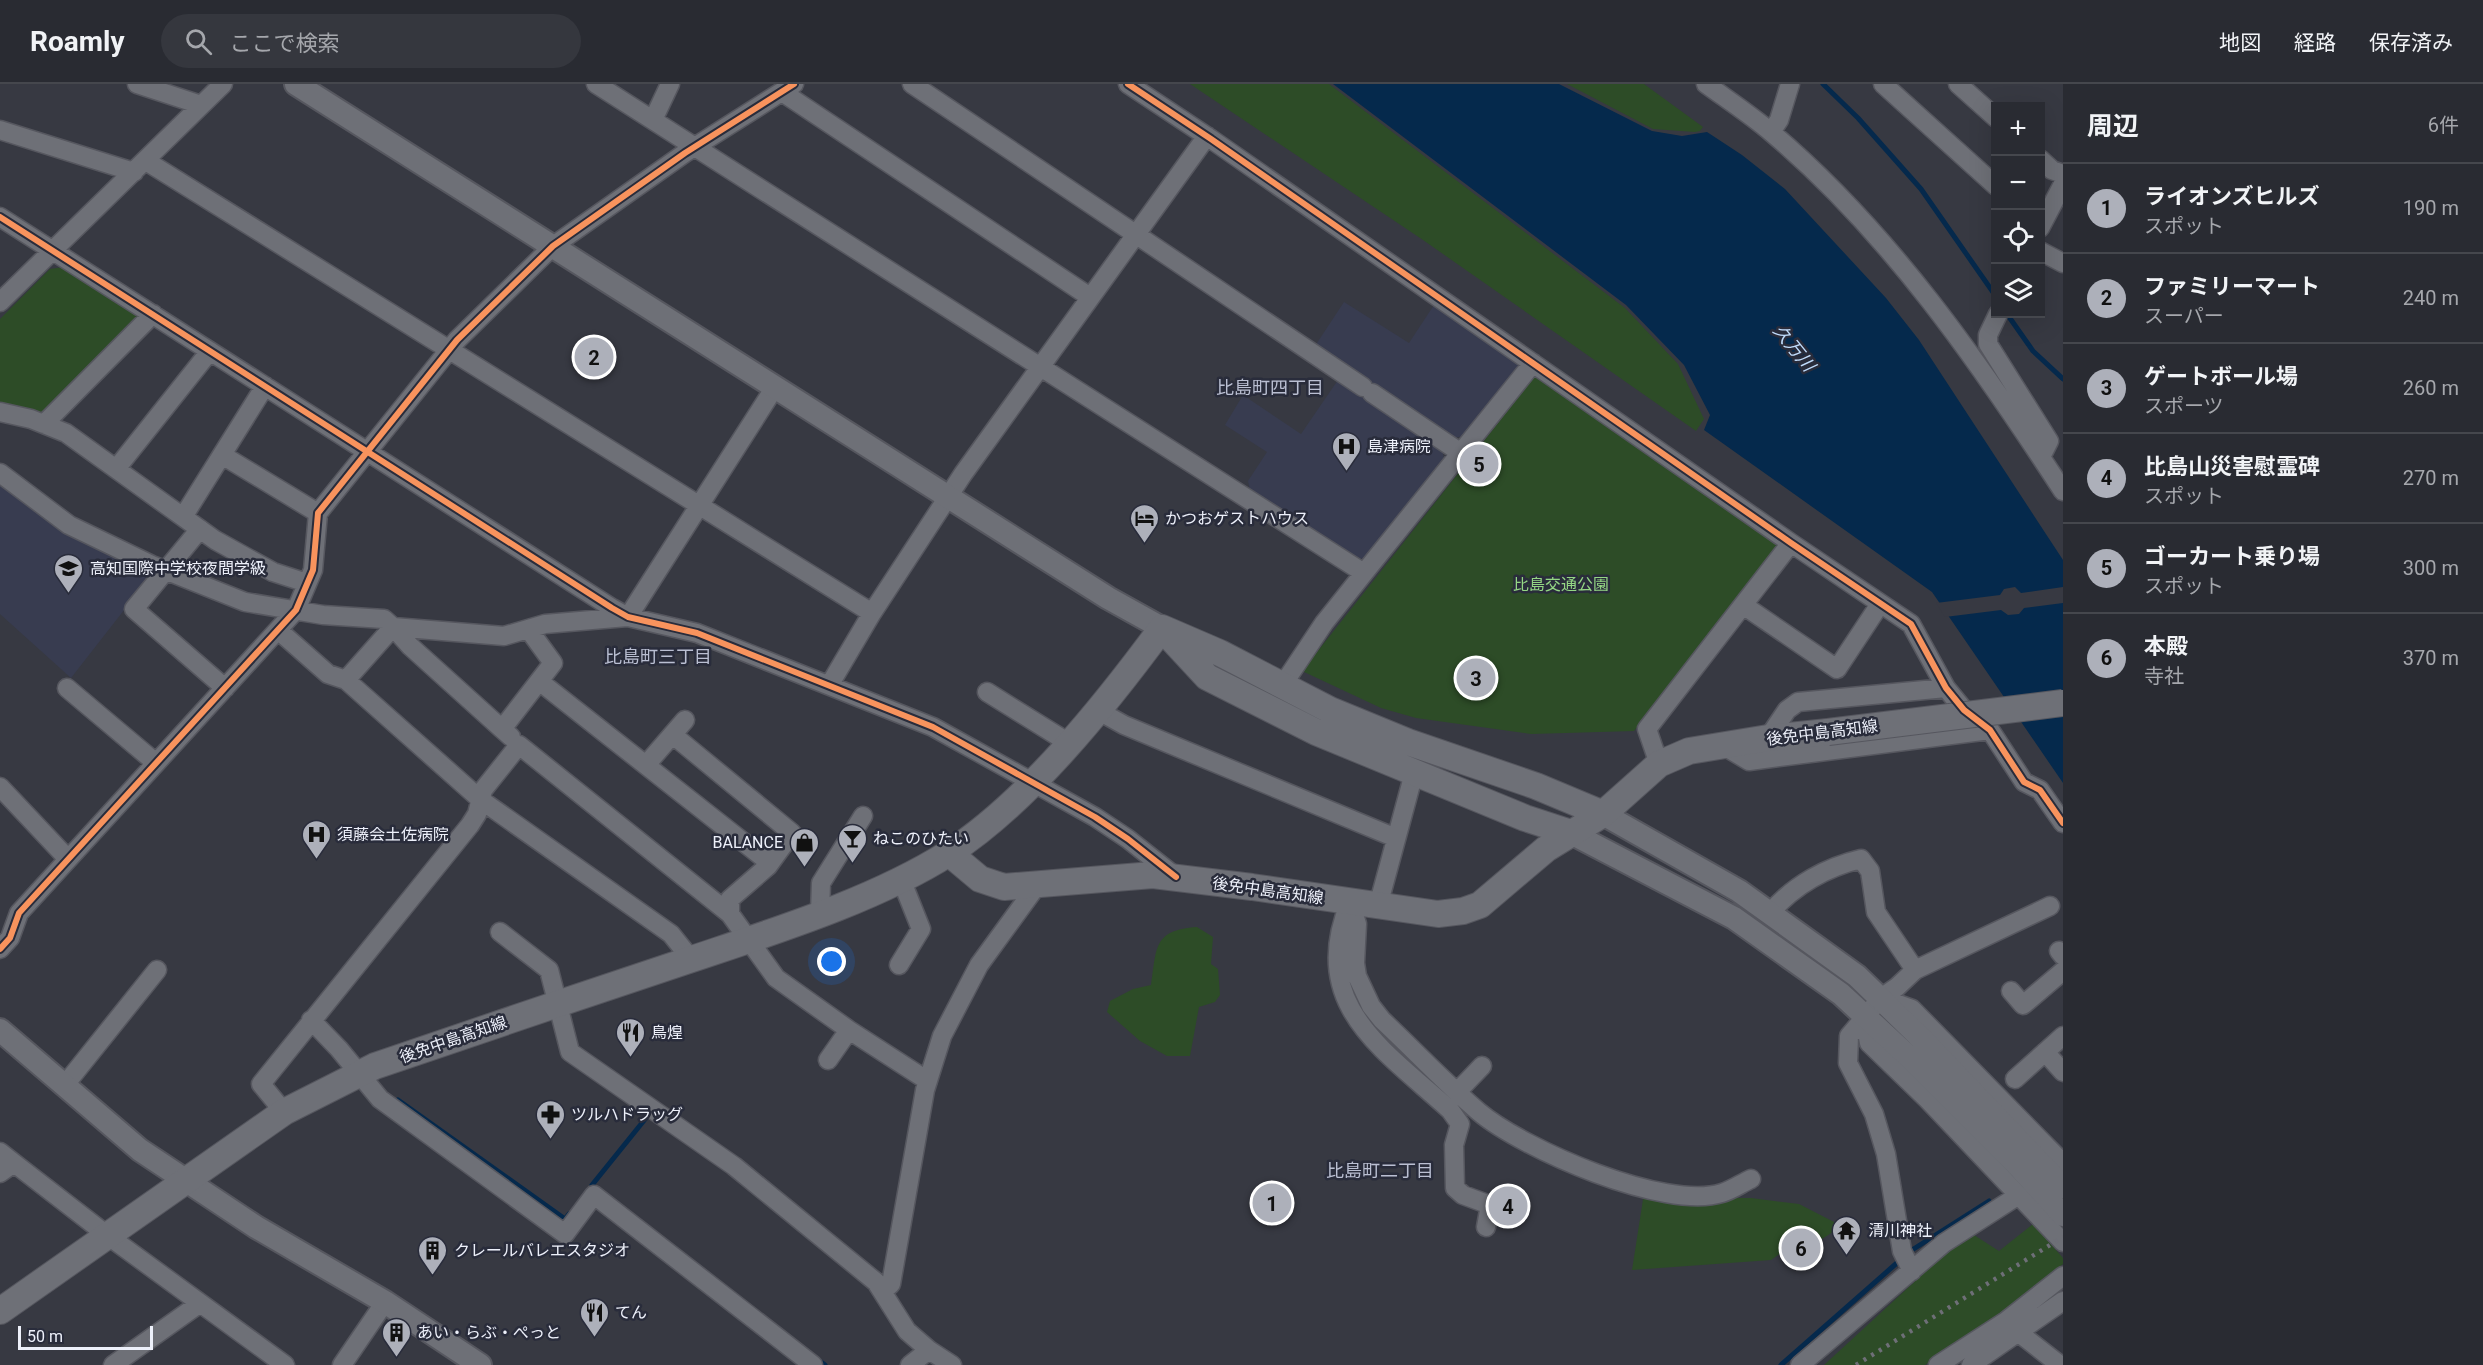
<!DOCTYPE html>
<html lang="ja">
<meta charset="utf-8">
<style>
body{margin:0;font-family:Roboto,"Noto Sans JP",sans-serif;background:#35373e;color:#f1f3f6}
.controls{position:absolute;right:18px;top:18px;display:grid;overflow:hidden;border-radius:0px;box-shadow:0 6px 24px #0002}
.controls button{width:54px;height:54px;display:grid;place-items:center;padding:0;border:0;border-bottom:2px solid #45474d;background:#292b32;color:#f1f3f6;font:30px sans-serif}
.scale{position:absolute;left:18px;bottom:15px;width:135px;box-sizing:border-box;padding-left:6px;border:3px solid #edf0fa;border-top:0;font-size:16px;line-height:21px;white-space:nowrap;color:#edf0fa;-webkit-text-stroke:4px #292c3b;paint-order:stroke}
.you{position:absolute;left:832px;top:878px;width:21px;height:21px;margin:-15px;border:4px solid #fff;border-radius:50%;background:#1a73e8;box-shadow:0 0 0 9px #1a73e833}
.badge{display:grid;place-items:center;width:39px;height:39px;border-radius:50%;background:#adb0ba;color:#111;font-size:20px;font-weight:700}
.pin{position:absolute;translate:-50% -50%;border:3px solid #fff;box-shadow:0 2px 6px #0006}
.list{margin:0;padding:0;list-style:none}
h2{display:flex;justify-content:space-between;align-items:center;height:78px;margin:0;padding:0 24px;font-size:26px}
h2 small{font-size:20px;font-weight:400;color:#a5a7ac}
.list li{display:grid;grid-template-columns:39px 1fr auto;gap:18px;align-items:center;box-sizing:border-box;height:90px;padding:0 24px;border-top:2px solid #45474d}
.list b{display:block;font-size:22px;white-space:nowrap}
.list p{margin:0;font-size:20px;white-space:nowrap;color:#a5a7ac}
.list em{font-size:20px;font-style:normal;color:#a5a7ac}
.icon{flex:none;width:33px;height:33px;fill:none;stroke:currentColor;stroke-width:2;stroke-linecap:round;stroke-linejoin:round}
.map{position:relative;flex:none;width:2063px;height:1281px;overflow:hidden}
header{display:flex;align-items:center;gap:36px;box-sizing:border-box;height:84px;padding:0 30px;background:#292b32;border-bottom:2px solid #45474d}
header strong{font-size:28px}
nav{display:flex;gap:33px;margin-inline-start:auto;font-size:21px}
.search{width:420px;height:54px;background:#35373e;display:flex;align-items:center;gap:15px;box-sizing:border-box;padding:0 21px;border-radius:33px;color:#a5a7ac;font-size:22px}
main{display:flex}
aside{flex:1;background:#292b32}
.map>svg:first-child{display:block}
.built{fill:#383c50}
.green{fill:#2d4c27}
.water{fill:#05294c}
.pier{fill:#373942}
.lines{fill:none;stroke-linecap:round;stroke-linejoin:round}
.stream{stroke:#05294c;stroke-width:5}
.minor-casing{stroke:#56575f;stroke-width:21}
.tertiary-casing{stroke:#56575f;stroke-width:26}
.secondary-casing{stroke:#56575f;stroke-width:28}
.minor{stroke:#6e7077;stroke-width:18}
.tertiary{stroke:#6e7077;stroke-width:22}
.secondary{stroke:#6e7077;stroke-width:26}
.rail{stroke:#6e6f77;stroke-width:4.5;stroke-dasharray:3 6;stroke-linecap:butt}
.secondary-bridge-casing{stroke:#56575f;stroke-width:28;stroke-linecap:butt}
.secondary-bridge{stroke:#6e7077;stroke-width:26}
.cycleway-casing{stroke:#292c3b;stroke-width:10}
.cycleway{stroke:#f8935d;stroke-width:6}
.labels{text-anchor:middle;stroke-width:5;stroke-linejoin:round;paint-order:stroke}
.poi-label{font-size:16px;fill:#edf0fa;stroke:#292c3b;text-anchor:start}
.park-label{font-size:16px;fill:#94d784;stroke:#292c3b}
.street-label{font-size:16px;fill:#edf0fa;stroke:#292c3b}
.water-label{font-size:18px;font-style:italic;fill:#c0dcfc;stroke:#292c3b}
.neighbourhood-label{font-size:18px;fill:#babfd2;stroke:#292c3b}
</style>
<header>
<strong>Roamly</strong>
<div class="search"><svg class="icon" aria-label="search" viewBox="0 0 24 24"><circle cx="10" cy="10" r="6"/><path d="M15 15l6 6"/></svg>ここで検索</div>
<nav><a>地図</a><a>経路</a><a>保存済み</a></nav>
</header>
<main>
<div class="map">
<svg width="2063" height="1281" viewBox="0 0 2063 1281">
<rect width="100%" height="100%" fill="#373942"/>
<path class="built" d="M 1344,218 L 1409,259 L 1434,221 L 1520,280 L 1521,282 L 1465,352 L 1452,354 L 1315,262 Z
M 1338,296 L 1442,366 L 1445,378 L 1369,474 L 1357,475 L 1250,406 L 1248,397 L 1267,368 L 1225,341 L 1243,311 L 1301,350 Z
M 0,396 L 153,489 L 71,594 L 0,530 Z"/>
<path class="green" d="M 1190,0 L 1329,0 L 1625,224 L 1678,280 L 1704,335 L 1696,347 L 1423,156 Z
M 1567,0 L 1644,0 L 1703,43 L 1700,47 L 1695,48 L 1653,45 Z
M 64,183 L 138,231 L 138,239 L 50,325 L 41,330 L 0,320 L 0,235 L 50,185 Z
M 1536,291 L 1781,464 L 1634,647 L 1531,650 L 1416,634 L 1381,624 L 1302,587 Z
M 1197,843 L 1213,853 L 1211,880 L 1218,885 L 1220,911 L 1215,918 L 1199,923 L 1190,972 L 1167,972 L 1140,957 L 1107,928 L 1110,917 L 1133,905 L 1151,901 C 1157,865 1152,846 1197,843 Z
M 1644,1109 L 1707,1114 L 1751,1114 L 1799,1120 L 1836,1139 L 1836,1146 L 1822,1155 L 1811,1148 L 1771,1176 L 1632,1186 Z
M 2033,1140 L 2063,1174 L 2063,1180 L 1988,1239 L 1925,1281 L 1824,1281 L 1948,1167 L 1974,1151 L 1999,1167 Z"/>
<path class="water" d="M 1333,0 L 1559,0 L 1652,47 L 1682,52 L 1707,48 L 1742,71 L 1785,105 L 1886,214 L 1919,256 L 2063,476 L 2063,699 L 1932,508 L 1704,346 L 1710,331 L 1684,281 L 1626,221 Z"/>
<path class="pier" d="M 2015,503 L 2021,509 L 2063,503 L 2063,519 L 2024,524 L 2019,530 L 2008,531 L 2001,526 L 1945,533 L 1936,519 L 2000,511 L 2004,505 Z"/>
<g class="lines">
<path class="stream" d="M 1823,0 L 1858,34 L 1921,105 L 1995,211
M 2007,230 L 2033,267 L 2063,295
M 398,1016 L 565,1135 L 569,1130
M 592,1101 L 646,1034
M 1912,1166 L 1989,1117
M 817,1275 L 825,1281
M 1781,1281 L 1898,1178"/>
<defs>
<path id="minor" d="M 137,0 L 201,21
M 596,0 L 1364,489
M 912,0 L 1363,303
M 1128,0 L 1211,55 L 1791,459 L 1911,540 L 1946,604 L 1964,626 L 1990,646 L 2024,698 L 2040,706 L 2063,739
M 1706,0 C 1728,16 1751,31 1772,49 C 1890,149 1979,278 2063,407
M 1883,0 L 1996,102
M 1958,0 L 1996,34
M 782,8 L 1090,213
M 653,36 L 670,0
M 0,46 L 134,88
M 1771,48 L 1779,36 L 1790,0
M 2040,75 L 2052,86 L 2063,90
M 146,77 L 872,529
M 0,133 L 612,524 L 628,533 L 697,549 L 933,643 L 1095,733 L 1128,755 L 1176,793
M 2040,144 L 2063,100
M 2040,167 L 2063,179
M 0,218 L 223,0
M 1998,230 L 1988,251 L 1988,260 L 2049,357 L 2041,373
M 1372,309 L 1461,369
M 0,328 L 31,335 L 66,349 L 215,456 L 273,488 L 307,499
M 44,340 L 153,230
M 222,371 L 318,429
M 116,385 L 210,267
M 0,389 L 69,441 L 152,481 L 245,518 L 323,531 L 384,535 L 393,543 L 504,552 L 545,540 L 627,533
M 183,433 L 265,302
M 200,445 L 134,525 L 225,604
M 1743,521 L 1837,585 L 1880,520
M 628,533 L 775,303
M 278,546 L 328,590 L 346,596 L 481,716 L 671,850 L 691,875
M 346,596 L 393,543 L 410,562 L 502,645
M 539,597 L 770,779
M 830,600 L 872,529 L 963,390 L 1207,52
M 1282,602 L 1324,539 L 1364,489 L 1533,279
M 67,604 L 156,679
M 987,608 L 1069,659
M 1097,626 L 1124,641 L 1396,754
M 673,651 L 792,749 L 768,782 L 730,815 L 730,830
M 511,653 L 502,645 L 553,579 L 529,546
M 1768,654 L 1787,626 L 1798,618 L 1946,604
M 1724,662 L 1749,677 L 1990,646
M 1659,680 L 1647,645 L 1791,459
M 646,681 L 685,636
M 0,703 L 68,775
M 1350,818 L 1357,840 L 1355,879 L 1357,892 L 1371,922 L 1382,936 C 1414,966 1445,999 1479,1028 C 1523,1065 1665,1127 1722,1109 C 1732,1106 1742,1099 1751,1095
M 1350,818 C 1307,920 1383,965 1450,1026 L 1460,1040 L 1454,1061 L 1455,1104 L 1463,1111 L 1490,1121 L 1486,1143
M 1378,822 L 1414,689
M 1771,828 C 1794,801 1827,783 1861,775 L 1870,787 L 1876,828 L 1915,886
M 820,829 L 821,799 L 863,732
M 500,848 L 549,886 L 570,968 L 734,1082 L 876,1198 L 907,1247 L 929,1266 L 952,1281
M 0,865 L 10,854 L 19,829 L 296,526 L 313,486 L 318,429 L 457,256 L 553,162 L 685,69 L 794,0
M 2059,867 L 2063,872
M 899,881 L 921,845 L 901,795
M 2011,907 L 2023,921 L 2063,887
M 1881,914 L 1912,925 L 2063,1079
M 1864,931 L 1869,959 L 1928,1016 L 2063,1158
M 311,936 L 339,965 L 380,1015 L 565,1150 L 594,1111 L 813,1281
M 2045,968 L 2063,988
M 828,976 L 849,946
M 2015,995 L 2063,952
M 64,1002 L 157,886
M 1458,1007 L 1482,982
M 284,1028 L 261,1000 L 470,741 L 477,730 L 483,706 L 519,661 L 730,830 L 776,894 L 849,946 L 928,997
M 0,1068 L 14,1079 L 0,1089
M 14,1079 L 107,1151 L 285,1281
M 1912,1187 L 1902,1167 L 1886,1070 L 1874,1030 L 1848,979 L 1849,952 L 1881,914 L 1897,903 L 1915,886 L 2050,822
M 883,1207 L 891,1200 L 925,1006 L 942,952 L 979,881 L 1038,800
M 2019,1249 L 2060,1281
M 113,1281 L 199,1220
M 342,1281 L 385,1218
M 910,1281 L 929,1266
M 1800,1281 L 1944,1159 L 2019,1111
M 1938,1281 L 2006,1237 L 2063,1192
M 1971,1281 L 2063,1217"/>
<path id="tertiary" d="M 296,0 L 1108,514 L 1162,544
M 1603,730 L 1739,807 L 1857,892 L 1924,957 L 2063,1103
M 1571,749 L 1734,834 L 1841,910 L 1909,973 L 2021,1085 L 2063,1131
M 0,946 L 140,1066 L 256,1143 L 385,1218 L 480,1281"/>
<path id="secondary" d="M 1162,544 L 1220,569 L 1330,626 L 1408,658 L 1536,702 L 1603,730
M 1168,551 L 1207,593 L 1316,648 L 1525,734 L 1571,749
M 949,769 L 980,795 L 1004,803 L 1153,791 L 1252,803 L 1438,830 L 1463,827 L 1480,821 L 1546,765 L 1603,730 L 1659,680 L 1689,667 L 1768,654 L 1828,648
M 0,1227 L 284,1028 L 375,982 C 481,946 586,910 692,875 C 775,847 875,816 949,769 C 1028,718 1106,620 1162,544"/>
</defs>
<use href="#minor" class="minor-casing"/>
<use href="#tertiary" class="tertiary-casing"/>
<use href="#secondary" class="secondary-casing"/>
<use href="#minor" class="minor"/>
<use href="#tertiary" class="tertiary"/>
<use href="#secondary" class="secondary"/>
<path class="rail" d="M 1856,1281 L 2063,1153"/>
<defs>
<path id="secondary-bridge" d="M 1828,648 L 2063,619"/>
</defs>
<use href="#secondary-bridge" class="secondary-bridge-casing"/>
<use href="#secondary-bridge" class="secondary-bridge"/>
<defs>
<path id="cycleway" d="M 1128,0 L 1211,55 L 1791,459 L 1911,540 L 1946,604 L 1964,626 L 1990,646 L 2024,698 L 2040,706 L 2063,739
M 0,133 L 612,524 L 628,533 L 697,549 L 933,643 L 1095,733 L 1128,755 L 1176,793
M 0,865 L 10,854 L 19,829 L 296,526 L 313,486 L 318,429 L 457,256 L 553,162 L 685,69 L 794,0"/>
</defs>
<use href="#cycleway" class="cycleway-casing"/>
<use href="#cycleway" class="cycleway"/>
</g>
<defs>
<symbol id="hospital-pin" viewBox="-11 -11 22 30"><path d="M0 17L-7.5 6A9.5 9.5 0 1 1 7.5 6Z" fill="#adb0ba" stroke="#292c3b"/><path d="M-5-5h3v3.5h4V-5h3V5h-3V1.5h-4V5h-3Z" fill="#111"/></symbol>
<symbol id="hotel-pin" viewBox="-11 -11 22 30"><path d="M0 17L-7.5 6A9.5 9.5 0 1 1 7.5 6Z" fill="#adb0ba" stroke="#292c3b"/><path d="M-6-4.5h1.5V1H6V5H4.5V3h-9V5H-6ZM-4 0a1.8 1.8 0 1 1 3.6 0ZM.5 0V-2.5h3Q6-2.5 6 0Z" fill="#111"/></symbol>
<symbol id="school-pin" viewBox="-11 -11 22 30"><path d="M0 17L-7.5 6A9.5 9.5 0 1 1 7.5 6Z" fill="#adb0ba" stroke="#292c3b"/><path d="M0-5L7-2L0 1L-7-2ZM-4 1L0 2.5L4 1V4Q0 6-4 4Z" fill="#111"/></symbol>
<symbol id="bar-pin" viewBox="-11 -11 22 30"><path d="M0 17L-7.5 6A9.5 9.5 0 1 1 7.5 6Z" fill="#adb0ba" stroke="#292c3b"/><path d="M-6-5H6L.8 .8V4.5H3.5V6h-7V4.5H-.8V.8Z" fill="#111"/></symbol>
<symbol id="shop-pin" viewBox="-11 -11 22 30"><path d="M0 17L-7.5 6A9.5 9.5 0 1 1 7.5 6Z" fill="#adb0ba" stroke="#292c3b"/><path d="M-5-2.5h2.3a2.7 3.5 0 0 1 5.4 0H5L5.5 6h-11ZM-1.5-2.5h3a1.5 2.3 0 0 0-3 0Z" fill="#111"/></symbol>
<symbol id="restaurant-pin" viewBox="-11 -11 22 30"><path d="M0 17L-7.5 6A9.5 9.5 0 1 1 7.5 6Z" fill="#adb0ba" stroke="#292c3b"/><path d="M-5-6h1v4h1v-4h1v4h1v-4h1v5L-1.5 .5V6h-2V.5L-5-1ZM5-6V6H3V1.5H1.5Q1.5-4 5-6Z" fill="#111"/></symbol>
<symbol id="pharmacy-pin" viewBox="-11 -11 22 30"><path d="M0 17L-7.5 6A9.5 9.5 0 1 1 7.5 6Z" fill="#adb0ba" stroke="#292c3b"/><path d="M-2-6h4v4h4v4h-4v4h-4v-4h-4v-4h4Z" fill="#111"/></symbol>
<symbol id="temple-pin" viewBox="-11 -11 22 30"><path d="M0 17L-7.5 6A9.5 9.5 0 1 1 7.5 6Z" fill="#adb0ba" stroke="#292c3b"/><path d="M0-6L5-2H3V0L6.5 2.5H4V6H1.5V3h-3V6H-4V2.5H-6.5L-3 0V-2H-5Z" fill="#111"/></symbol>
<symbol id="building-pin" viewBox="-11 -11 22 30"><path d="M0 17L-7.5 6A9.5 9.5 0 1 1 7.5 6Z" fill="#adb0ba" stroke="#292c3b"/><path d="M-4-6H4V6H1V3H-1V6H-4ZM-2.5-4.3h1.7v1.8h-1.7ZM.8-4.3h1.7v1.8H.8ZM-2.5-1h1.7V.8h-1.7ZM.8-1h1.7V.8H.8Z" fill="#111"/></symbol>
</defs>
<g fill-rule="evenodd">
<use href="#hospital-pin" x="1330" y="346" width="33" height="45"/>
<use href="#hotel-pin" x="1128" y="418" width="33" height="45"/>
<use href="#school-pin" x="52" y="468" width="33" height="45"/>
<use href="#hospital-pin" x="300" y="734" width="33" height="45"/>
<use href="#bar-pin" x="836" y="738" width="33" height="45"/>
<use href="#shop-pin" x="788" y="742" width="33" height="45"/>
<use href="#restaurant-pin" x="614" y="932" width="33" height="45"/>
<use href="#pharmacy-pin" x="534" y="1014" width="33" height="45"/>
<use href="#temple-pin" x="1830" y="1130" width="33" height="45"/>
<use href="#building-pin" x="416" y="1150" width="33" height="45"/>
<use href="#restaurant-pin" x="578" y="1212" width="33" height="45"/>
<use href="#building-pin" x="380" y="1232" width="33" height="45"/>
</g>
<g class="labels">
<g class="poi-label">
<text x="1367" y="368">島津病院</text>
<text x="1165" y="440">かつおゲストハウス</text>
<text x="90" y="490">高知国際中学校夜間学級</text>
<text x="337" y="756">須藤会土佐病院</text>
<text x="873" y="760">ねこのひたい</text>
<text x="783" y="764" text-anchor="end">BALANCE</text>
<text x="651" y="954">鳥煌</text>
<text x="571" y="1036">ツルハドラッグ</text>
<text x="1868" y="1152">清川神社</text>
<text x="454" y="1172">クレールバレエスタジオ</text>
<text x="615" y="1234">てん</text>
<text x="417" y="1254">あい・らぶ・ぺっと</text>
</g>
<g class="park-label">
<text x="1561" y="506">比島交通公園</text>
</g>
<g class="street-label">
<text transform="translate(1822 648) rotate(-7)" y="6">後免中島高知線</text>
<text transform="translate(1268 806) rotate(8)" y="6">後免中島高知線</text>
<text transform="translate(453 955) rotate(-19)" y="6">後免中島高知線</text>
</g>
<g class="water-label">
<text transform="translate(1794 264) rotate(51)" y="6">久万川</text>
</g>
<g class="neighbourhood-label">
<text x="1270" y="310">比島町四丁目</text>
<text x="658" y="579">比島町三丁目</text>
<text x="1380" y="1093">比島町二丁目</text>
</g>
</g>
</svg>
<div class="controls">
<button>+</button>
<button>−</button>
<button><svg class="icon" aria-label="locate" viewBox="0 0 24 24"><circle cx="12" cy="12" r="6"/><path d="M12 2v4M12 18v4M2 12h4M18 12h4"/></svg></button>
<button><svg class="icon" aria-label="layers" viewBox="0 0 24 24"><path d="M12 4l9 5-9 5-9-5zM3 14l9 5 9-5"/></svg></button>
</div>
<div class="scale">50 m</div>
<div class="you"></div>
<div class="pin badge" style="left:1272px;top:1119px">1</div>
<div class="pin badge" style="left:594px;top:273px">2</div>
<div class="pin badge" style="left:1476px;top:594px">3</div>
<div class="pin badge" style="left:1508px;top:1122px">4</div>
<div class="pin badge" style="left:1479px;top:380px">5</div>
<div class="pin badge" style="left:1801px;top:1164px">6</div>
</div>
<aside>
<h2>周辺<small>6件</small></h2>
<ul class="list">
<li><span class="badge">1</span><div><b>ライオンズヒルズ</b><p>スポット</p></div><em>190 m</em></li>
<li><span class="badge">2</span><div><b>ファミリーマート</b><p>スーパー</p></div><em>240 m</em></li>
<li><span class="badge">3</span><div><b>ゲートボール場</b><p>スポーツ</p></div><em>260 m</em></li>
<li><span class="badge">4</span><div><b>比島山災害慰霊碑</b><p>スポット</p></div><em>270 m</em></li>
<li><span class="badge">5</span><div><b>ゴーカート乗り場</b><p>スポット</p></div><em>300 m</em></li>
<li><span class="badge">6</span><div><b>本殿</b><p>寺社</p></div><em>370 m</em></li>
</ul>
</aside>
</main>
